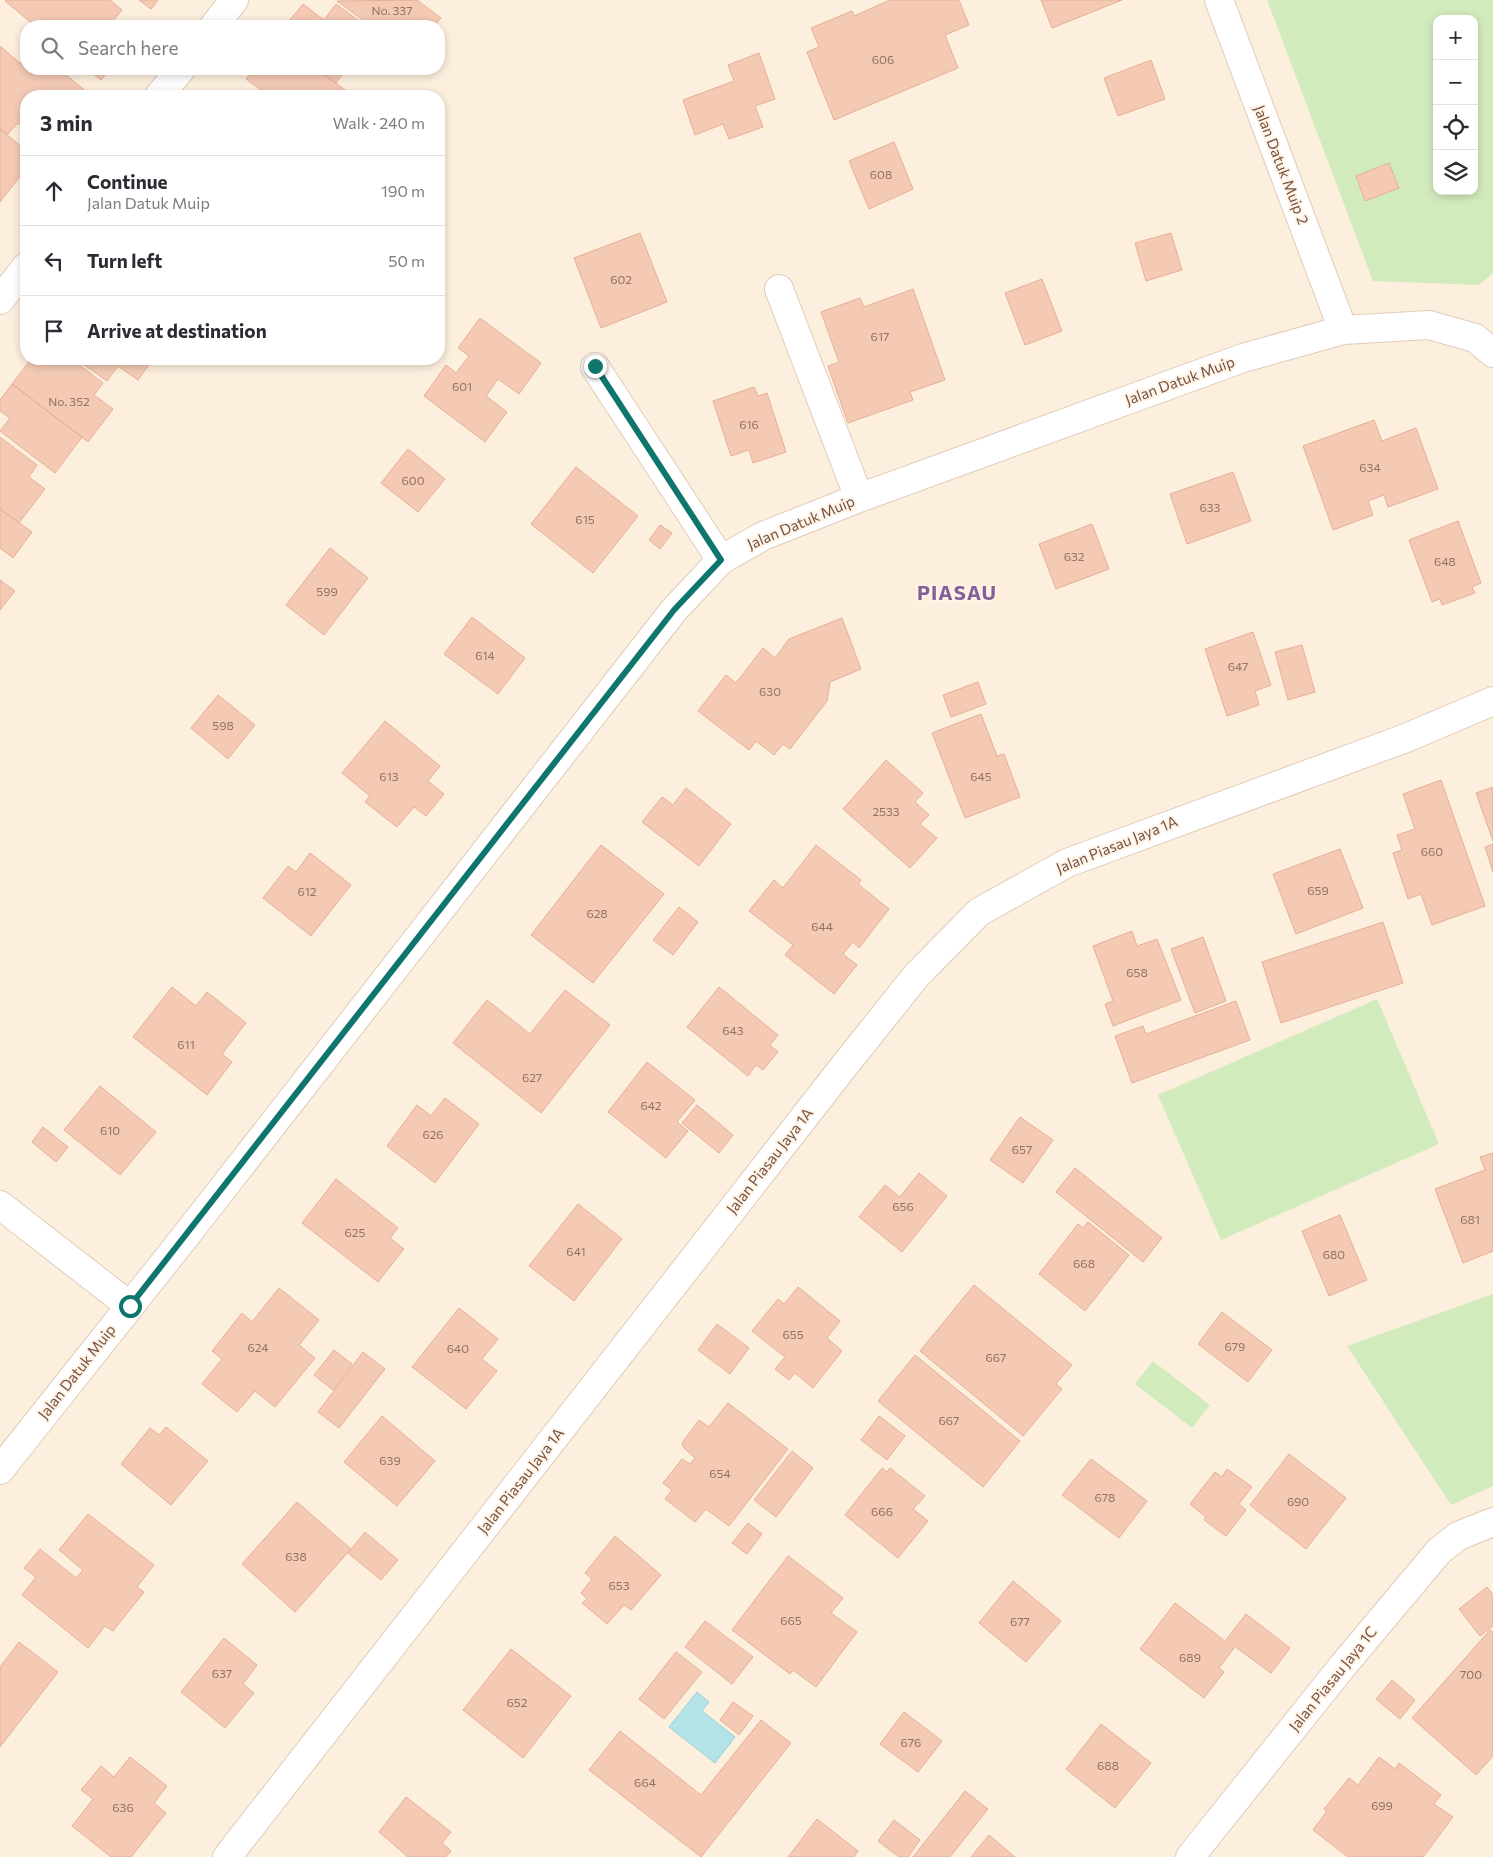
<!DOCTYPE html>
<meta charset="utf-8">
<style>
body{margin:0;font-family:Commissioner,sans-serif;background:#f7f7f7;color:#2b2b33}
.controls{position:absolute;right:15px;top:15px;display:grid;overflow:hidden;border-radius:10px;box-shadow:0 2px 8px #0003}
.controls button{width:45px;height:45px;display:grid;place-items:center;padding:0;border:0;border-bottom:1px solid #e1e1e2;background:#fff;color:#2b2b33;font:25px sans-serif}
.stop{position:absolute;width:15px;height:15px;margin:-11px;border:4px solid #0f766e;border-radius:50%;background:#fff}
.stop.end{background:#0f766e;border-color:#fff;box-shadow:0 1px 5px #0008}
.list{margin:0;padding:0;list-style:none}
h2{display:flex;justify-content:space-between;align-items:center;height:65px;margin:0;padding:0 20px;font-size:21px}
h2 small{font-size:16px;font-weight:400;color:#7c7c81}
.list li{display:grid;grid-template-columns:32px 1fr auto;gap:15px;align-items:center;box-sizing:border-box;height:70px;padding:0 20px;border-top:1px solid #e1e1e2}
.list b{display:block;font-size:19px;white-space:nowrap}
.list p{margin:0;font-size:16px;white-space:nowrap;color:#7c7c81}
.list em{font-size:16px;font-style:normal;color:#7c7c81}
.icon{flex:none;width:28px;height:28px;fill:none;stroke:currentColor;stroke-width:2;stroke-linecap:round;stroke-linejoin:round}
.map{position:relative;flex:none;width:1493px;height:1857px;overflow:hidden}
.search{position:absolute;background:#fff;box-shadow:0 2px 8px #0003;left:20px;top:20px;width:425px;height:55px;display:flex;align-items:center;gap:12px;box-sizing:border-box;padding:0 18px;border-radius:20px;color:#7c7c81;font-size:19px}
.panel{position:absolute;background:#fff;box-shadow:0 2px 8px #0003;left:20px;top:90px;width:425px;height:275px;border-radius:20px}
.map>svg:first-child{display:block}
.green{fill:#d2ebbd;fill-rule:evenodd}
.water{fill:#b3e2e7;stroke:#98d3d9}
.building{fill:#f4cab5;stroke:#e7af95}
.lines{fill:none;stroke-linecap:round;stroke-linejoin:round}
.minor-casing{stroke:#e1cbba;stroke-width:30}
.minor{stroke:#fff;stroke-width:28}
.route{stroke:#0f766e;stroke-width:6}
.labels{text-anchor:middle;stroke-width:4;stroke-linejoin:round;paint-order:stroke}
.number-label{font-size:12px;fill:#947162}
.street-label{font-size:15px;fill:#745346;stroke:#fff4e6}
.district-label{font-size:20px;font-weight:bold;letter-spacing:1px;fill:#826198;stroke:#fff4e6}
</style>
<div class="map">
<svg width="1493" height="1857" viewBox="0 0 1493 1857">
<rect width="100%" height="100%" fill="#fdefde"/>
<path class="green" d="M 1267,0 L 1493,0 L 1493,273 L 1479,285 L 1373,281 ZM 1437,19 L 1474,19 L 1474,191 L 1437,191 Z
M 1377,999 L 1439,1144 L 1221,1240 L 1158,1095 Z
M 1493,1294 L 1493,1486 L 1451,1505 L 1347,1346 Z
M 1153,1361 L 1210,1405 L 1192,1428 L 1135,1384 Z"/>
<path class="water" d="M 697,1692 L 709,1702 L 702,1711 L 735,1737 L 715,1763 L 669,1727 Z"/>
<path class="building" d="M 6,0 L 110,0 L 122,10 L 112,22 L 118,26 L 35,26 L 5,1 Z
M 139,0 L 158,0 L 151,9 Z
M 417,0 L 441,18 L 434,26 L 371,26 L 337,1 Z
M 959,0 L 969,25 L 945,35 L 958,68 L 834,120 L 807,52 L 819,47 L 811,28 L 852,11 L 854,16 L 890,0 Z
M 1041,0 L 1122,0 L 1052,28 Z
M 303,4 L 324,20 L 336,4 L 366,26 L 285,26 Z
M 0,46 L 21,64 L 26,57 L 26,69 L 59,69 L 88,93 L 85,96 L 26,96 L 26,130 L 18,123 L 8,134 L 0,128 Z
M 759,53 L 775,99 L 755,106 L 763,127 L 729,139 L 723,124 L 695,135 L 683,100 L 734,81 L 728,65 Z
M 1151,60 L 1165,99 L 1118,116 L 1104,78 Z
M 87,69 L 110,69 L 101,80 Z
M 253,69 L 317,69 L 353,96 L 269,96 L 246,79 Z
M 317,69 L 346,69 L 336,83 Z
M 0,129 L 26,150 L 26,169 L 0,202 Z
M 894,142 L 913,189 L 869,209 L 849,161 Z
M 1389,163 L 1399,188 L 1365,201 L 1356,176 Z
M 640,233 L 667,302 L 601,328 L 574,258 Z
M 1171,233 L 1182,270 L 1146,281 L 1135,243 Z
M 1042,279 L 1062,331 L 1025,345 L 1005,293 Z
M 913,289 L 945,380 L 910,392 L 913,400 L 848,423 L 828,366 L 839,362 L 821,312 L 860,298 L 864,307 Z
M 480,318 L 541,363 L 519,394 L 498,379 L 486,396 L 507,412 L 485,442 L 424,396 L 446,365 L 456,373 L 469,356 L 458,348 Z
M 31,359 L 72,359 L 103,383 L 94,395 L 113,409 L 88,442 L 12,384 Z
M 76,359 L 153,359 L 138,380 L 118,366 L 107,381 Z
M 12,384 L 82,437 L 55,473 L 0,431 L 10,418 L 0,411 L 0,400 Z
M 754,387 L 758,396 L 767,393 L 786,452 L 753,463 L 749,450 L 731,456 L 713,401 Z
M 1374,420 L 1382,441 L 1416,428 L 1438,489 L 1388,507 L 1384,495 L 1368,501 L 1373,515 L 1333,530 L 1303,446 Z
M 0,437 L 37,465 L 29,477 L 45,489 L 19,523 L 0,509 Z
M 408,449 L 445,479 L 418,512 L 381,483 Z
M 576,467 L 638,516 L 593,573 L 531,524 Z
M 1233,472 L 1251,521 L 1187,544 L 1170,494 Z
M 0,509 L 32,532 L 13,558 L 0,548 Z
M 1458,521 L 1481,583 L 1472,587 L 1475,593 L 1442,605 L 1440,599 L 1432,602 L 1409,540 Z
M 1092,524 L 1109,569 L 1056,589 L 1039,544 Z
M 660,525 L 672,533 L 660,549 L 649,540 Z
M 330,548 L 368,578 L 324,635 L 286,605 Z
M 0,580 L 15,591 L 0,610 Z
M 472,617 L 525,658 L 498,694 L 444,654 Z
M 842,618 L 861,669 L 830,682 L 827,701 L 790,749 L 783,744 L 774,755 L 756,741 L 749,750 L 698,711 L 726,675 L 736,683 L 763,648 L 775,658 L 789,639 Z
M 1253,632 L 1271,685 L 1255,691 L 1259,705 L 1227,716 L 1205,649 Z
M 1302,645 L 1315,692 L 1288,700 L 1275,652 Z
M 978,682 L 986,704 L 951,717 L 943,695 Z
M 218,695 L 255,725 L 228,759 L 191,728 Z
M 981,714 L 997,756 L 1004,754 L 1020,797 L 965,818 L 932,733 Z
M 385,721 L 440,766 L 428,781 L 444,794 L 426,816 L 414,807 L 397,827 L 365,802 L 370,796 L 342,773 Z
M 886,760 L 923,793 L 915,802 L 929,815 L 920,824 L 937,838 L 910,868 L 843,809 Z
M 1441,780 L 1485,906 L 1432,925 L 1421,894 L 1408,899 L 1393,853 L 1402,850 L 1397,835 L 1415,829 L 1403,794 Z
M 1493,787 L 1493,841 L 1476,793 Z
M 686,788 L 731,824 L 699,866 L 642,822 L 662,797 L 673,805 Z
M 1493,844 L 1493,872 L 1485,847 Z
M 601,845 L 664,894 L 593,983 L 531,935 Z
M 816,845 L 861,880 L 858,884 L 889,909 L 859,948 L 853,942 L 843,954 L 857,965 L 834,994 L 785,955 L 793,945 L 749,911 L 774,880 L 783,888 Z
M 1340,849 L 1363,908 L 1296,934 L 1273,874 Z
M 310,853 L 351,885 L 311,936 L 263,898 L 288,866 L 296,872 Z
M 679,907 L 698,922 L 673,955 L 653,940 Z
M 1383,922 L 1403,983 L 1281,1023 L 1262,962 Z
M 1132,931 L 1137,946 L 1157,939 L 1181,1000 L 1113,1026 L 1105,1004 L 1113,1001 L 1093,946 Z
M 1203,937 L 1226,1001 L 1195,1013 L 1171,949 Z
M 172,987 L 196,1006 L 207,992 L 246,1023 L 222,1054 L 232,1062 L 207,1095 L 133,1037 Z
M 719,987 L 778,1035 L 770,1045 L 778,1052 L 763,1070 L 756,1065 L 748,1076 L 687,1027 Z
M 565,990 L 610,1025 L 541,1113 L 453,1043 L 487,1000 L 530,1034 Z
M 1236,1001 L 1250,1040 L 1132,1083 L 1115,1036 L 1143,1026 L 1146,1034 Z
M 647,1062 L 695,1100 L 677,1122 L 688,1131 L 666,1158 L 608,1112 Z
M 100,1086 L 156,1132 L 120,1175 L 64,1130 Z
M 445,1098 L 479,1124 L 435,1183 L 387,1146 L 417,1105 L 431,1116 Z
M 697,1105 L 733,1135 L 719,1153 L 682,1123 Z
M 1020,1117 L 1053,1140 L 1023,1183 L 990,1160 Z
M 43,1127 L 68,1147 L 56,1162 L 32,1142 Z
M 1493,1153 L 1493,1251 L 1463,1263 L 1435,1189 L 1485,1170 L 1480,1157 Z
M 1075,1168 L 1162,1238 L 1143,1262 L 1056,1192 Z
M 919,1173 L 947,1196 L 902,1252 L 859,1217 L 885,1185 L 900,1197 Z
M 336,1179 L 398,1228 L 390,1238 L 404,1249 L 378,1282 L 302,1223 Z
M 578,1204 L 622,1239 L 574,1301 L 529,1266 Z
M 1340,1215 L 1367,1280 L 1329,1296 L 1302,1231 Z
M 1088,1222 L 1129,1255 L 1085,1311 L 1039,1274 L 1078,1224 L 1083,1228 Z
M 974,1285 L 1072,1365 L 1056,1384 L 1062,1389 L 1023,1436 L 920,1351 Z
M 798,1287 L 840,1321 L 827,1338 L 842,1351 L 813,1388 L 795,1373 L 789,1380 L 775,1369 L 785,1357 L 752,1331 L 778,1299 L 784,1304 Z
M 279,1288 L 319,1320 L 299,1345 L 315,1358 L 275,1407 L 255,1391 L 237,1412 L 202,1384 L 222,1359 L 212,1351 L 242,1313 L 252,1322 Z
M 459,1308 L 498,1339 L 482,1359 L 497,1371 L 466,1409 L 412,1367 Z
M 1222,1312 L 1272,1350 L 1248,1382 L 1198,1344 Z
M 717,1324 L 749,1348 L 730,1374 L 698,1350 Z
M 334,1350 L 352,1364 L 333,1390 L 314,1375 Z
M 363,1352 L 385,1369 L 339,1428 L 318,1412 Z
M 915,1355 L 1020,1441 L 983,1487 L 878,1401 Z
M 728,1403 L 788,1449 L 729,1526 L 706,1509 L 695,1522 L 665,1499 L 672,1490 L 663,1483 L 682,1459 L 690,1464 L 695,1458 L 684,1448 L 682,1443 L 699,1420 L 709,1427 Z
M 382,1416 L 435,1461 L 397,1506 L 344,1462 Z
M 879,1416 L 905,1436 L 887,1460 L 861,1440 Z
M 166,1427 L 208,1461 L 171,1505 L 121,1464 L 150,1428 L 159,1435 Z
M 792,1451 L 813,1468 L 776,1517 L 754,1500 Z
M 1289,1454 L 1346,1498 L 1306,1549 L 1250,1505 Z
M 1091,1459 L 1147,1501 L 1119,1538 L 1062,1495 Z
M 882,1468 L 887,1472 L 890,1468 L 925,1496 L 913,1509 L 928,1521 L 898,1558 L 845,1515 Z
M 1227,1469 L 1252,1487 L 1239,1504 L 1246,1510 L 1226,1536 L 1204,1520 L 1206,1517 L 1190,1504 L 1215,1472 L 1222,1477 Z
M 297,1502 L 351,1549 L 295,1612 L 242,1564 Z
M 88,1514 L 154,1565 L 137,1587 L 144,1592 L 113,1631 L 105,1626 L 88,1648 L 22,1595 L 36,1577 L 24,1568 L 40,1549 L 76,1578 L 83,1570 L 59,1550 Z
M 748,1523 L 762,1534 L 747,1554 L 732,1543 Z
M 365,1532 L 398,1560 L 381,1580 L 348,1553 Z
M 615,1536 L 661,1575 L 631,1610 L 624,1605 L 607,1624 L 582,1603 L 587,1599 L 581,1593 L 592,1579 L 585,1573 Z
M 788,1556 L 843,1598 L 831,1613 L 857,1632 L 816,1687 L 793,1670 L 790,1674 L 732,1630 Z
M 1013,1581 L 1061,1621 L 1026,1662 L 979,1623 Z
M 1487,1587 L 1493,1595 L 1493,1626 L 1480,1636 L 1459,1609 Z
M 1175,1603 L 1234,1648 L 1219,1668 L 1224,1672 L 1204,1698 L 1140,1649 Z
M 1246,1614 L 1290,1648 L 1271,1673 L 1226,1640 Z
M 705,1621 L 753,1657 L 732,1684 L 685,1647 Z
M 1490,1630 L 1493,1632 L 1493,1756 L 1476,1775 L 1412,1718 Z
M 224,1638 L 257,1665 L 243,1684 L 254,1693 L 225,1728 L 181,1692 Z
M 19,1642 L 58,1672 L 0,1747 L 0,1667 Z
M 511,1649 L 571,1696 L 523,1758 L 463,1710 Z
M 676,1652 L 702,1672 L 664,1719 L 639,1699 Z
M 1392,1680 L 1415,1700 L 1400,1719 L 1376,1699 Z
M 733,1702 L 753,1716 L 739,1735 L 720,1720 Z
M 904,1712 L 942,1741 L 918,1772 L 880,1744 Z
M 761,1720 L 791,1743 L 701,1857 L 589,1770 L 620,1731 L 701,1795 Z
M 1101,1724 L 1151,1763 L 1115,1808 L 1066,1769 Z
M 130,1757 L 167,1786 L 154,1803 L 166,1813 L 131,1857 L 111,1857 L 72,1826 L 93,1799 L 81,1790 L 101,1766 L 114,1777 Z
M 1379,1757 L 1395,1769 L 1399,1763 L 1441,1795 L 1434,1804 L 1453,1817 L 1423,1857 L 1348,1857 L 1313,1830 L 1327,1811 L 1324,1809 L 1349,1778 L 1358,1785 Z
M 965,1791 L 988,1809 L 950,1857 L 913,1857 Z
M 406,1797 L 451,1832 L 442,1843 L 451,1851 L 446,1857 L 408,1857 L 379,1832 Z
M 817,1819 L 858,1851 L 854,1857 L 788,1857 Z
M 894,1820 L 920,1840 L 908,1857 L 899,1857 L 878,1841 Z
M 989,1835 L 1015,1857 L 971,1857 Z"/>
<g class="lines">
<defs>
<path id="minor" d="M 1219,0 L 1343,330
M 214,26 L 234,0
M 159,96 L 181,69
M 779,289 L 859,498
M 0,300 L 26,267
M 595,367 L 721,560
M 0,1205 L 130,1306
M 0,1470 L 184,1238 L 674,610 L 721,560 L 763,536 L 859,498 L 1243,358 L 1343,330 L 1429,325 L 1475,338 L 1493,353
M 227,1857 L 841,1070 L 916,976 L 979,912 L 1067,863 L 1406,738 L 1493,701
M 1190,1857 L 1341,1668 L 1439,1551 L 1458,1536 L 1493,1522"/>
</defs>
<use href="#minor" class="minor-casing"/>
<use href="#minor" class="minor"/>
</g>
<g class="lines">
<path class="route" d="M 130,1306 L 674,610 L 721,560 L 595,366"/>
</g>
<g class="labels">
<g class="number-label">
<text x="392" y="15">No. 337</text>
<text x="883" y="64">606</text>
<text x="881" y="179">608</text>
<text x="621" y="284">602</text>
<text x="880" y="341">617</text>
<text x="462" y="391">601</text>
<text x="69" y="406">No. 352</text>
<text x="749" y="429">616</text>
<text x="1370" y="472">634</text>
<text x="413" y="485">600</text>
<text x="1210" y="512">633</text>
<text x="585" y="524">615</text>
<text x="1074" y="561">632</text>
<text x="1445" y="566">648</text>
<text x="327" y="596">599</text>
<text x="485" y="660">614</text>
<text x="1238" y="671">647</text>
<text x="770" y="696">630</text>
<text x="223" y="730">598</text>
<text x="389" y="781">613</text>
<text x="981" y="781">645</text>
<text x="886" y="816">2533</text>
<text x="1432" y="856">660</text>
<text x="1318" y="895">659</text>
<text x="307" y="896">612</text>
<text x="597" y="918">628</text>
<text x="822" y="931">644</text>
<text x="1137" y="977">658</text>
<text x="733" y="1035">643</text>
<text x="186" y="1049">611</text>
<text x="532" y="1082">627</text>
<text x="651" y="1110">642</text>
<text x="110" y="1135">610</text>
<text x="433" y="1139">626</text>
<text x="1022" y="1154">657</text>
<text x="903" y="1211">656</text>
<text x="1470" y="1224">681</text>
<text x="355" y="1237">625</text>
<text x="576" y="1256">641</text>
<text x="1334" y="1259">680</text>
<text x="1084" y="1268">668</text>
<text x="793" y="1339">655</text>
<text x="1235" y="1351">679</text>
<text x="258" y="1352">624</text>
<text x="458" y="1353">640</text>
<text x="996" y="1362">667</text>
<text x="949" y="1425">667</text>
<text x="390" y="1465">639</text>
<text x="720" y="1478">654</text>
<text x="1105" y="1502">678</text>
<text x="1298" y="1506">690</text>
<text x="882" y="1516">666</text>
<text x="296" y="1561">638</text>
<text x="619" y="1590">653</text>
<text x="791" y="1625">665</text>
<text x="1020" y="1626">677</text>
<text x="1190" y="1662">689</text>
<text x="222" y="1678">637</text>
<text x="1471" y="1679">700</text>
<text x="517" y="1707">652</text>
<text x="911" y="1747">676</text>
<text x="1108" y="1770">688</text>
<text x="645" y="1787">664</text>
<text x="1382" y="1810">699</text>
<text x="123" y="1812">636</text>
</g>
<g class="street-label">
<text transform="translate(1281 165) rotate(69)" y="5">Jalan Datuk Muip 2</text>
<text transform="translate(1180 381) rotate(-20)" y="5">Jalan Datuk Muip</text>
<text transform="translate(801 523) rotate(-23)" y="5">Jalan Datuk Muip</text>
<text transform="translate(1117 845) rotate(-22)" y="5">Jalan Piasau Jaya 1A</text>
<text transform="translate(770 1161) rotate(-52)" y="5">Jalan Piasau Jaya 1A</text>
<text transform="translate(77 1372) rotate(-52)" y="5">Jalan Datuk Muip</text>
<text transform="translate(521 1481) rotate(-52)" y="5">Jalan Piasau Jaya 1A</text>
<text transform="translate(1333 1679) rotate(-51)" y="5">Jalan Piasau Jaya 1C</text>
</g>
<g class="district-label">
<text x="957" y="600">PIASAU</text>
</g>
</g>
</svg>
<div class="controls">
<button>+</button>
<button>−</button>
<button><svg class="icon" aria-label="locate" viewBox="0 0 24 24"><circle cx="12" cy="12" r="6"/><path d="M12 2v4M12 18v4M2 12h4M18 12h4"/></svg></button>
<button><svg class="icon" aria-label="layers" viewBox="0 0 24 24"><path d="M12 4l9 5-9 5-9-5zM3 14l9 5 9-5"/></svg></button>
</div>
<div class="stop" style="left:130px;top:1306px"></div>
<div class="stop end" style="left:595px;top:366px"></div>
<div class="search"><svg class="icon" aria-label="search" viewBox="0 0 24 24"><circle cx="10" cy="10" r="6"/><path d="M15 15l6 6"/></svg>Search here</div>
<section class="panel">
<h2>3 min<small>Walk · 240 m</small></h2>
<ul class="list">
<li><svg class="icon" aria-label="ahead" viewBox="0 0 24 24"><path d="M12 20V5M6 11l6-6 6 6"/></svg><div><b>Continue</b><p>Jalan Datuk Muip</p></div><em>190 m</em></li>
<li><svg class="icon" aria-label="left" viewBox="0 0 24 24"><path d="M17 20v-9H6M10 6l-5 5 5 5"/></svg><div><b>Turn left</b></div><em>50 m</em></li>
<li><svg class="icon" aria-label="arrive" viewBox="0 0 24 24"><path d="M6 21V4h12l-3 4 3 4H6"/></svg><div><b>Arrive at destination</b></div></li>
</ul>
</section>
</div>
